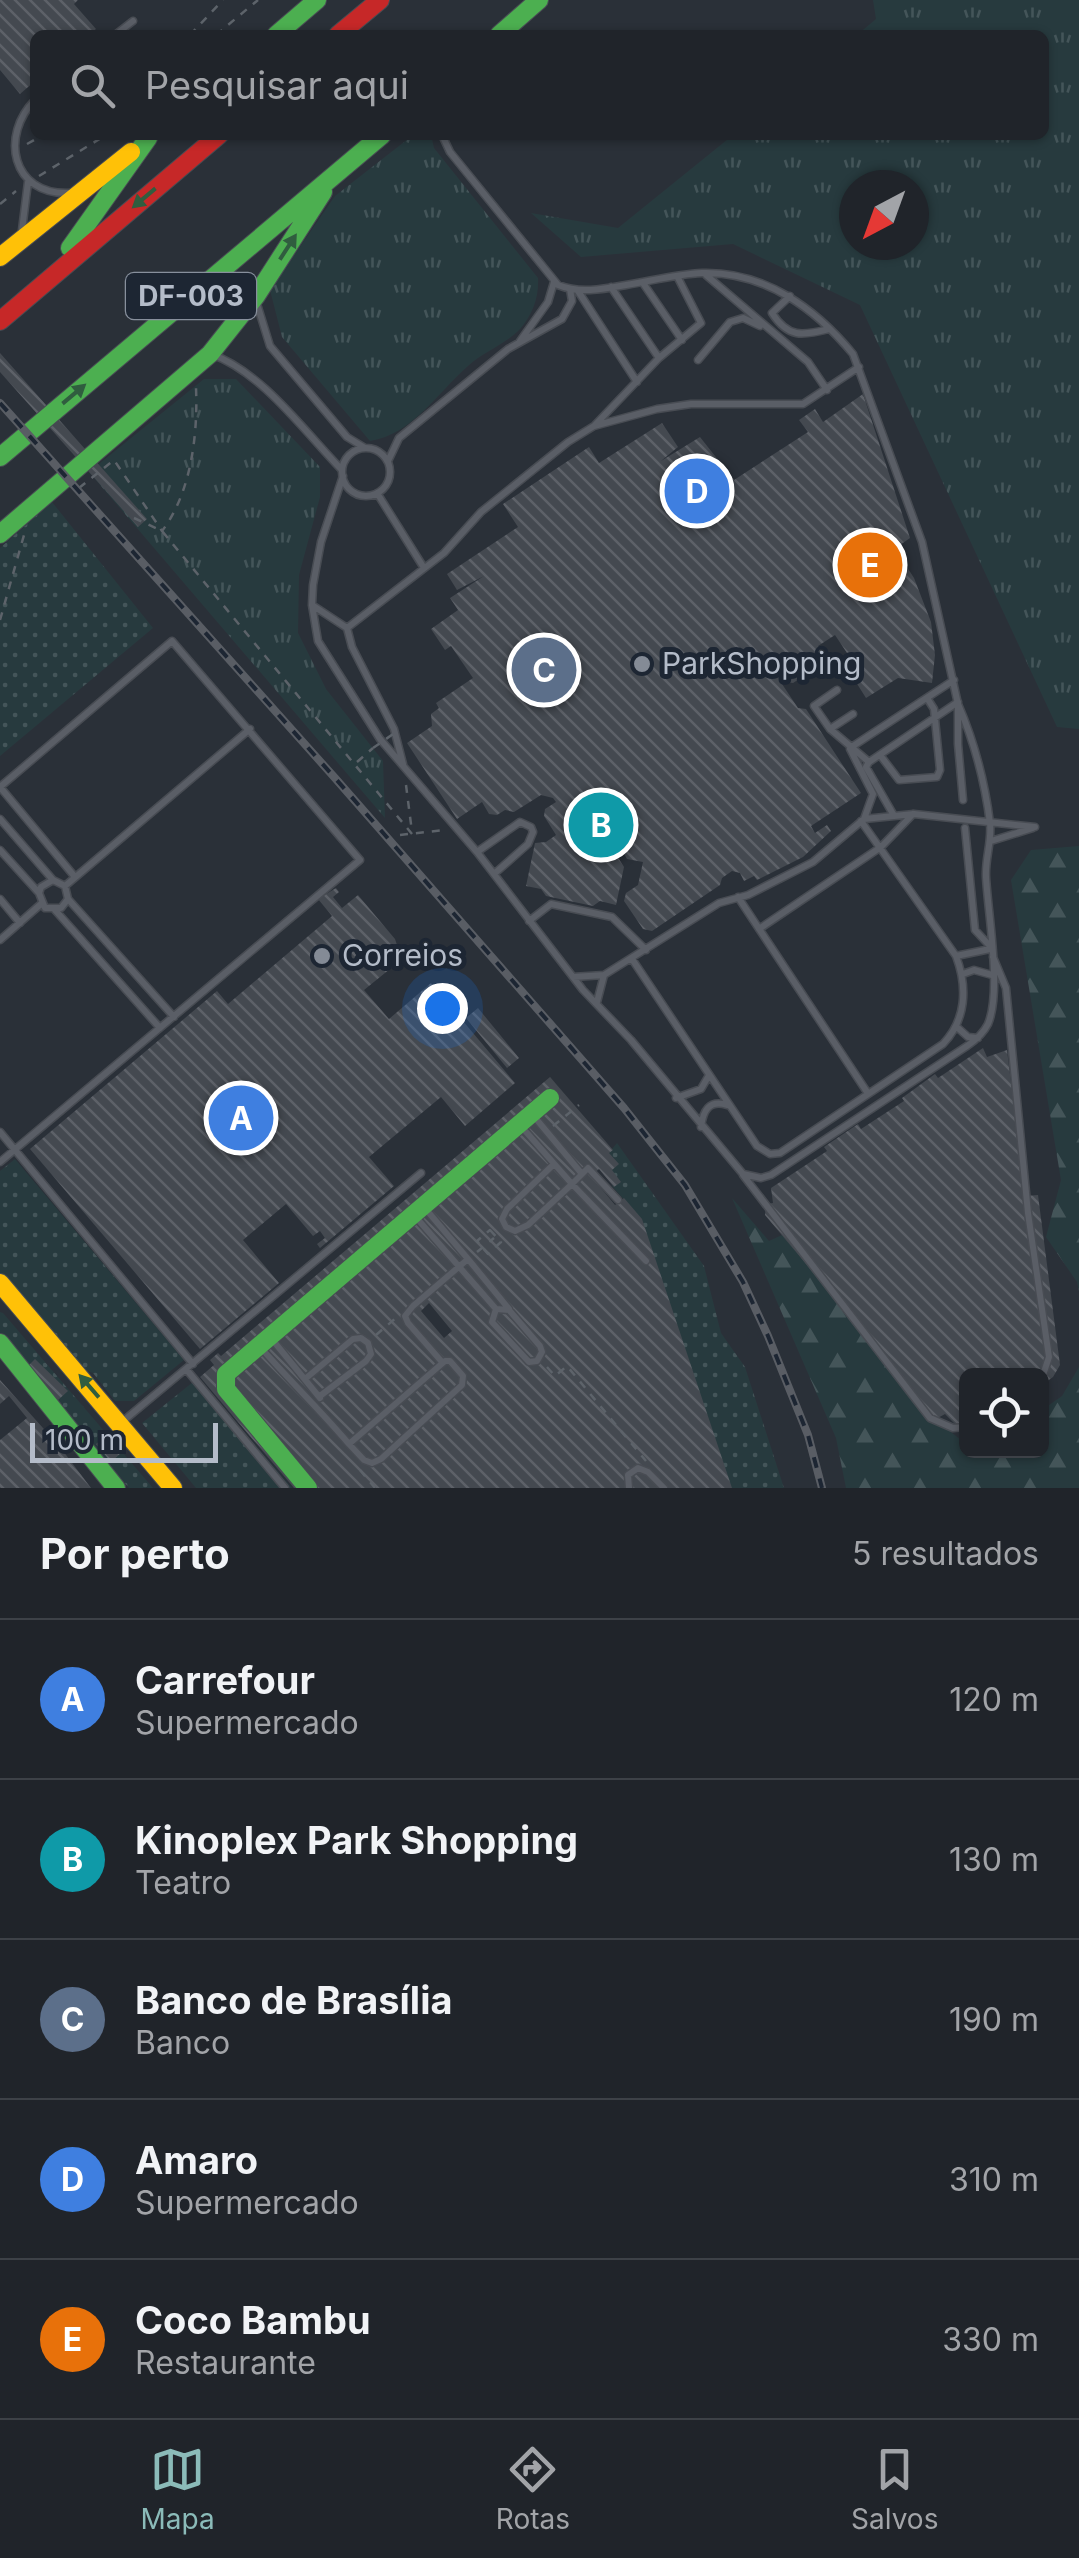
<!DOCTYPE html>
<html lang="pt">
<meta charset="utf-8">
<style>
body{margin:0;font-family:Inter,sans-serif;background:#282c32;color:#f1f3f6}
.controls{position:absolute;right:30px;bottom:30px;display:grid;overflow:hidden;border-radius:15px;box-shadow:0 2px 8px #0004}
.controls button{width:90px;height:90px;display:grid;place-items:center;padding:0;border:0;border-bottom:2px solid #3d4147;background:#20242a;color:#f1f3f6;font:50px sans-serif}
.compass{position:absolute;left:839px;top:170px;width:90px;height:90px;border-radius:50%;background:#20242a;box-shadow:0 2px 8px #0004;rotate:221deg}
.scale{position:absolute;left:30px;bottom:25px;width:188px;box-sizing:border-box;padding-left:10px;border:5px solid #b4bcc9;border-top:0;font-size:28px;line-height:35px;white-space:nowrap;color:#b4bcc9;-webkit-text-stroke:8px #1d2633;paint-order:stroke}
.you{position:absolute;left:442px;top:1008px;width:35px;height:35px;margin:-25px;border:8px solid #fff;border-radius:50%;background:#1a73e8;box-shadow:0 0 0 15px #1a73e833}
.badge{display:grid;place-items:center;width:65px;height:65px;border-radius:50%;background:#8bbbb9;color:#fff;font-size:32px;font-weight:700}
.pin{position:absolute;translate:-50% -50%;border:5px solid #fff;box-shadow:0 2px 10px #0006}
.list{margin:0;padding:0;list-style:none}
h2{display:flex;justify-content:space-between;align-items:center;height:130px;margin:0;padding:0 40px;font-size:42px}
h2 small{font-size:32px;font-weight:400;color:#a2a4a8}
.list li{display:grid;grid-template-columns:65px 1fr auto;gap:30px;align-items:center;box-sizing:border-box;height:160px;padding:0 40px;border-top:2px solid #3d4147}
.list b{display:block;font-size:38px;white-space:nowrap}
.list p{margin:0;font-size:32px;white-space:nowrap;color:#a2a4a8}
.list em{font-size:32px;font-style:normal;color:#a2a4a8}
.icon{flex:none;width:55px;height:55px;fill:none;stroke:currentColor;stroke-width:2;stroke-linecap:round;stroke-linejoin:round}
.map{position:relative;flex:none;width:1079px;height:1488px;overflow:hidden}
.search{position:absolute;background:#20242a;box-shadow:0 2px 8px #0004;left:30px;right:30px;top:30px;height:110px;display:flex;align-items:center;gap:25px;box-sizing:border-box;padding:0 35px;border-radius:15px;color:#a2a4a8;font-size:38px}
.sheet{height:930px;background:#20242a}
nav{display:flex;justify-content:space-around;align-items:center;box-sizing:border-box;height:140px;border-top:2px solid #3d4147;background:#20242a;font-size:28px;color:#a2a4a8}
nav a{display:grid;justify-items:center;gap:5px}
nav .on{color:#8bbbb9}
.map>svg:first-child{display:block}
.grass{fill:url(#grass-tufts);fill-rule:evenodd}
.forest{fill:url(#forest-firs)}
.park{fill:url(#park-dots)}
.building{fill:url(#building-back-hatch);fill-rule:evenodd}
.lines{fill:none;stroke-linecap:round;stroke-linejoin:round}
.lane-casing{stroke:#484c53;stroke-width:9}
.fast-casing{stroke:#484c53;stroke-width:20}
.slow-casing{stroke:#484c53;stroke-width:20}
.jam-casing{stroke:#484c53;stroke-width:20}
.path{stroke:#5d636a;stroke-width:2.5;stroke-dasharray:8 8;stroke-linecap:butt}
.lane{stroke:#5a5e66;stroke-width:6}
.fast{stroke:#4caf50;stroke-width:18}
.slow{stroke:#ffc107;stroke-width:18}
.jam{stroke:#c62828;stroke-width:18}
.rail-casing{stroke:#595d64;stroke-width:8}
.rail{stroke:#1d2633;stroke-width:4;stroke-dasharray:11;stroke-linecap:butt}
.path-bridge{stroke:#5d636a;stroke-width:2.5;stroke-dasharray:8 8;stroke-linecap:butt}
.oneway{fill:#305d3f}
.poi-dot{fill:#848b96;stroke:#1d2633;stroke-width:4}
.labels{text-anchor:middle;stroke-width:10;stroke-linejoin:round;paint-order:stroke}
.shield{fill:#1d2633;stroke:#878f9c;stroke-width:2.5}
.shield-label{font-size:28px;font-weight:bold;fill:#b4bcc9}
.poi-label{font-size:30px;fill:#b4bcc9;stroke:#1d2633;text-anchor:start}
</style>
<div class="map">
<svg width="1079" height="1488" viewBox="0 0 1079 1488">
<defs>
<pattern id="grass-tufts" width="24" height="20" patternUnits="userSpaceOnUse" patternTransform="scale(2.5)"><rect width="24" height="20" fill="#273a3e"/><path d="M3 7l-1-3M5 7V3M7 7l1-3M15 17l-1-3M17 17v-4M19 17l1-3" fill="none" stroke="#445559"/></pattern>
<pattern id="forest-firs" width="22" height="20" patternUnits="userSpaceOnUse" patternTransform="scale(2.5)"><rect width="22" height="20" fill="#273a3e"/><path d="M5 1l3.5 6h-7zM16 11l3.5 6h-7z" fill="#445559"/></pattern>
<pattern id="park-dots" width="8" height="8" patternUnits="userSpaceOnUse" patternTransform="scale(2.5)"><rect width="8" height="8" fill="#273a3e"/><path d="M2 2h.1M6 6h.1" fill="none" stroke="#445559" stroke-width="1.8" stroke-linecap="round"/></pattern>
<pattern id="building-back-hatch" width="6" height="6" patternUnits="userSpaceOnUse" patternTransform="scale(2.5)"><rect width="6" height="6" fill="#444950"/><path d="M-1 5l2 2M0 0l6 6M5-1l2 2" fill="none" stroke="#5d6168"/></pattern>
</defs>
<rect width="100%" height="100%" fill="#2a3038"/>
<path class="grass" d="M 873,0 L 1079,0 L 1079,729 L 1057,727 L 860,305 L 733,244 L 581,257 L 531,213 L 618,228 L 733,135 L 1044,135 L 1044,35 L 857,35 L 876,19 ZM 914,185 L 914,245 L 854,245 L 854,185 Z
M 413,135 L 431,135 L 434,148 L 538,278 C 539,297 533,314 520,329 C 506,344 483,352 468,366 C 437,393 413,434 370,441 L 282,337 L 270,290 L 335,196 Z
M 204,379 L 236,379 L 320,467 L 320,497 L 299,575 L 298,633 L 326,689 L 383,761 L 385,818 L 89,472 Z"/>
<path class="forest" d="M 1079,846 L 1079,1291 L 1077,1282 L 1046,1237 L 1061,1180 L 1011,880 L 1031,850 Z
M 732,1198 L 769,1241 L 782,1235 L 861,1323 L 919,1407 L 966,1444 L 966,1450 L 1042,1450 L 1042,1410 L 1062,1396 L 1079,1367 L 1079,1488 L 846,1488 L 836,1438 Z"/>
<path class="park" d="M 52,502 L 153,628 L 0,756 L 0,548 Z
M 617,1143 L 704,1266 L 721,1333 L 745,1367 L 784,1488 L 729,1488 L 639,1217 L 612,1186 L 617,1180 L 608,1169 L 608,1154 Z
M 15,1159 L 184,1360 L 134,1401 L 115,1401 L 93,1373 L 78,1368 L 0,1275 L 0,1171 Z
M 0,1312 L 3,1313 L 153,1488 L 129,1488 L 0,1335 Z
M 198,1378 L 292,1488 L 196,1488 L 142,1423 Z"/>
<path class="building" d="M 0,0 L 78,0 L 74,4 L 96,29 L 88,35 L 35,35 L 35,81 L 20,94 L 0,70 Z
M 0,353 L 147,519 L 138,527 L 0,372 Z
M 863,394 L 910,538 L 893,550 L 891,546 L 887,549 L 897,564 L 905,564 L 914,578 L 931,622 L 935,655 L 932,683 L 898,678 L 866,698 L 847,668 L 849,656 L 835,635 L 818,646 L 828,660 L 793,683 L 780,681 L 798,708 L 806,709 L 861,793 L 811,826 L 815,833 L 827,825 L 831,831 L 803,857 L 757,880 L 754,876 L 744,881 L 740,873 L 732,871 L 722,878 L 720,885 L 652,931 L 643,929 L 624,901 L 626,893 L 638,885 L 643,862 L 627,859 L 623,852 L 617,856 L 624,867 L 616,905 L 600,901 L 593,906 L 546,896 L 541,889 L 526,886 L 535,843 L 546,842 L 556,835 L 544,816 L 545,809 L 556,802 L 553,798 L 541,795 L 514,812 L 505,810 L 497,815 L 489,814 L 482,802 L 457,819 L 407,743 L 432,726 L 431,714 L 439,708 L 436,703 L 473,678 L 451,646 L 445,650 L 431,629 L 458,610 L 450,598 L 484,576 L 457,590 L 447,574 L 518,527 L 503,504 L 589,447 L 599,463 L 662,423 L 678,447 L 661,461 L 700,437 L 734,480 L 808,432 L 799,420 L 815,409 L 823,422 Z
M 336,888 L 339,892 L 333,897 L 342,908 L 358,895 L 395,939 L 397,945 L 392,950 L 401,960 L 364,990 L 389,1019 L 431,983 L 515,1083 L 465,1126 L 441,1097 L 369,1157 L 394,1186 L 320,1248 L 317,1244 L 325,1238 L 320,1231 L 313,1236 L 286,1204 L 243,1240 L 279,1283 L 200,1349 L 30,1149 L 217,991 L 228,1004 L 332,916 L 318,899 Z
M 478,1008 L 519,1058 L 507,1068 L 466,1018 Z
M 983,1048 L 987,1057 L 1007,1050 L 1025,1196 L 1038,1195 L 1060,1365 L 1053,1377 L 1042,1385 L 1042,1376 L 966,1376 L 966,1430 L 956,1425 L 945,1414 L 936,1419 L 765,1215 L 766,1204 L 773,1203 L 771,1188 L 827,1151 L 824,1147 L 858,1124 L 861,1129 L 904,1101 L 902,1098 L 935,1074 L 938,1078 Z
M 550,1077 L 613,1150 L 609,1153 L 619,1164 L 612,1170 L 621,1182 L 614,1187 L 599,1169 L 591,1176 L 615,1205 L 624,1198 L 642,1219 L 732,1488 L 294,1488 L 200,1377 L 214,1365 L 210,1360 L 218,1353 L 221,1356 ZM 429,1303 L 452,1331 L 444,1338 L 421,1311 Z
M 35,1359 L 68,1391 L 58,1400 L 28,1366 Z
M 0,1380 L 60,1447 L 91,1488 L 0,1488 L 0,1440 L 27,1418 L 9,1396 L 0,1404 Z
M 108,1434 L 122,1452 L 111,1462 L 96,1444 Z"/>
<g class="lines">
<defs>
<path id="lane" d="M 115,35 L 133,21
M 35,100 C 0,135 11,195 69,193
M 442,135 L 450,152 L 558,285 C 580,294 604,289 626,285 C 651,281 677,274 702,273 C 764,271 815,308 853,354 L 922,542 L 958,704 L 958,744 L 963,800
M 22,230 L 28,182
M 706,275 L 808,362 L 827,390
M 643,283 L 682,340
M 611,287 L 659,358
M 578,291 L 637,382
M 790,296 L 772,313 C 788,338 802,336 829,329
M 257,304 L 270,346 L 347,437 L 365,448
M 520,341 L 548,302 L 554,282
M 211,354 C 262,372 304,431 341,469
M 698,360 L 730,322 L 743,318 L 760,326
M 595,425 L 659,358 L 701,323 L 677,276
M342 472a24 24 0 1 1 48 0a24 24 0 1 1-48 0Z
M 388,461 L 399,438 L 508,349 L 562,319 L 572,301 L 570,289
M 343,476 L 321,542 L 313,585 L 312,605 L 318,641 L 380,739 L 477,852 L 583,990 L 631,1040 L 743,1174 L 761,1178 L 771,1175 L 967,1046 C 976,1040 983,1034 988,1024 C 1002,991 988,914 986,877 C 985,858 992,842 990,823 C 985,783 974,741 958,704
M 377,493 L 424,568
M 312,605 L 347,628 L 352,647 L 394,729 L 403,764
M 347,628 L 444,553 L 481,512 L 568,442 L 594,426 L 657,409 L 691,404 L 803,404 L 859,367
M 837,690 L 814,706 L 830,729 L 869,762 L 866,767 L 893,814
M 830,729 L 853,714
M 850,748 L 954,680
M 850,749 L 873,794 L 864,819
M 880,755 L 899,780 L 937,777 L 940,770 L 934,709 L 927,698
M 869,762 L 958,702
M 0,819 L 53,880
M 965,828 L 975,930 L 989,945
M 991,841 L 1033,828
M 0,850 L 39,893 L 45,908 L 61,908 L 68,899 L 65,886 L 53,880 L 41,887 L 39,893
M 477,852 L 520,822 L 531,827 L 533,832 L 528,844 L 494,874
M 65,886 L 250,729
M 738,897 L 867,1092
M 0,899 L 20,923
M 68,899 L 174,1017
M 55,910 L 160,1028
M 529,921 L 551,904 L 612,917 L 646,950
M 759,929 L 881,847 L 913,814
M 0,940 L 41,904
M 956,956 L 990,949
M 993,957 L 1006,988 L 1028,1213 L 1049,1357 L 1042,1378
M 632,959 L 757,1146 L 770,1154 L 780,1153 L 943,1044 C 966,1020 968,988 956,956 L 861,821
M 963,974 L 974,970 L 992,975
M 573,977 L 604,975 L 719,903 L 748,895 L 813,862 L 864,819 L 914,814 L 1035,827
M 597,1002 L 604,975
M 958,1028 L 968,1037 L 978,1038
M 676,1098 L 701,1089 L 708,1077
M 532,1114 L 582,1174
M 520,1125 L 572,1184 L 588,1168 L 618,1200
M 701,1127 C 703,1111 709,1099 727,1105
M 0,1132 L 193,1364
M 0,1162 L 360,860 L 172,641 L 0,787 L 75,877
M 554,1164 L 507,1209 L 502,1219 L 506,1227 L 515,1231 L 528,1225 L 572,1184 L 646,1261
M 743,1175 L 930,1418 L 953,1428 L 966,1427
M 424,1207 L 468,1259 L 413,1306 L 405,1316 L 408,1323 L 442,1362
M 414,1215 L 496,1309 L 509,1310 L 540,1346 L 542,1352 L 537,1361 L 529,1362 L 492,1322 L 496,1309
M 468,1259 L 509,1309
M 271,1338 L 320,1398
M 262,1349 C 291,1382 321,1411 349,1444
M 445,1361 L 450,1361 L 463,1376 L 462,1385 L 381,1459 L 372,1463 L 364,1460 L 349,1444 Z
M 186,1369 L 285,1488
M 305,1379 L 353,1339 L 361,1338 L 368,1343 L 371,1354 L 366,1361 L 320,1396
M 122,1422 L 421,1173
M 629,1488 L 628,1475 L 638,1468 L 648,1472 L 664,1488"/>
<path id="fast" d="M 276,35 L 317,0
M 499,35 L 539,0
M 70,248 L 148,138
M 0,457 L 382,135
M 0,534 L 210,354 L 256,296 L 323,192
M 0,1343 L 116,1488
M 308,1488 L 226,1389 L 226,1374 L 550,1098"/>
<path id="slow" d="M 0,257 L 131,152
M 0,1283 L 173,1488"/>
<path id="jam" d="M 338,35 L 380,0
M 0,321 L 219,135"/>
</defs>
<use href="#lane" class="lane-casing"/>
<use href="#fast" class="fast-casing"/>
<use href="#slow" class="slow-casing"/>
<use href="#jam" class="jam-casing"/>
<path class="path" d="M 190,35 L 223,0
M 216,35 L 258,0
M 27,144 L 43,135
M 39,176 L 106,135
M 0,204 L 16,191
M 79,488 L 114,460 L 162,531 C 191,493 198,435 196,388
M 134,518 L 162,531 L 412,834
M 0,620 L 24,535
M 357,762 L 373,748
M 406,785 L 412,832
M 400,835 L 444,830
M 553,1126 L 579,1105
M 490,1230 L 501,1242 L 488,1254 L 477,1241 Z
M 477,1252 L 494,1238
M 376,1335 L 397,1317
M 547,1367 L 555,1376 L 567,1366 L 646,1461
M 360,1470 L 375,1488"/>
<use href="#lane" class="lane"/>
<use href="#fast" class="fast"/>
<use href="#slow" class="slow"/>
<use href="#jam" class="jam"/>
<defs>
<path id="rail" d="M 0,403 L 335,778 L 624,1108 L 685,1185 L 743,1282 L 768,1336 L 808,1435 L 822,1488"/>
</defs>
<use href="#rail" class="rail-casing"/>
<use href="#rail" class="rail"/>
<path class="path-bridge" d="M 373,748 L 399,730"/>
</g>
<defs><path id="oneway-solid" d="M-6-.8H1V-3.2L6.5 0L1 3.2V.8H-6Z" transform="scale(2.5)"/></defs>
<g class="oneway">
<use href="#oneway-solid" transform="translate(144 198) rotate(140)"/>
<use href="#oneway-solid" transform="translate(288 247) rotate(-57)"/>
<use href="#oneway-solid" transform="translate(74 394) rotate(-40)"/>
<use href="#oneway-solid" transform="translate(89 1386) rotate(-131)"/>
</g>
<g class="poi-dot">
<circle cx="642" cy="664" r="10"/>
<circle cx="322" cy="956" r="10"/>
</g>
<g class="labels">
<rect class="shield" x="126" y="273" width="130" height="46" rx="8"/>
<g class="shield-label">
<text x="191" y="306">DF-003</text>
</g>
<g class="poi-label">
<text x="662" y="674">ParkShopping</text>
<text x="342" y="966">Correios</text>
</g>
</g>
</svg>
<div class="controls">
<button><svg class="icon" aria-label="locate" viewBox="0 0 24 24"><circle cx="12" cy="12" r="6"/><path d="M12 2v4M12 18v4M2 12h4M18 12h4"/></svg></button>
</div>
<svg class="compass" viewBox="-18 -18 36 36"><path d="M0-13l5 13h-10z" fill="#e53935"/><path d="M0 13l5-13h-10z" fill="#a2a4a8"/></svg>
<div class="scale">100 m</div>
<div class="you"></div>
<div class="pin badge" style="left:241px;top:1118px;background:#3f7fe0">A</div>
<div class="pin badge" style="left:601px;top:825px;background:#0f9aa8">B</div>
<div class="pin badge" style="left:544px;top:670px;background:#5c6f8a">C</div>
<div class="pin badge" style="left:697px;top:491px;background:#3f7fe0">D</div>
<div class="pin badge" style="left:870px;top:565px;background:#e8710a">E</div>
<div class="search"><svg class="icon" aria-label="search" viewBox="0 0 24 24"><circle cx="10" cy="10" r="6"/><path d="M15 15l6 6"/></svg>Pesquisar aqui</div>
</div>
<section class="sheet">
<h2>Por perto<small>5 resultados</small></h2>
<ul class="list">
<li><span class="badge" style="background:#3f7fe0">A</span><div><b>Carrefour</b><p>Supermercado</p></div><em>120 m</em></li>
<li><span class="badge" style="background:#0f9aa8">B</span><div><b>Kinoplex Park Shopping</b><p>Teatro</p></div><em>130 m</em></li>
<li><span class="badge" style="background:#5c6f8a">C</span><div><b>Banco de Brasília</b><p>Banco</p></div><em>190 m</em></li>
<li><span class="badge" style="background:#3f7fe0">D</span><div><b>Amaro</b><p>Supermercado</p></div><em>310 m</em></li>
<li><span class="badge" style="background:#e8710a">E</span><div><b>Coco Bambu</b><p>Restaurante</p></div><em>330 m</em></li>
</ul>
</section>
<nav>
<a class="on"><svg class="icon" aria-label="map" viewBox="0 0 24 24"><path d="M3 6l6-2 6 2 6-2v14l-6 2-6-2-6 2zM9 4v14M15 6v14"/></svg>Mapa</a>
<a><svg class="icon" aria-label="directions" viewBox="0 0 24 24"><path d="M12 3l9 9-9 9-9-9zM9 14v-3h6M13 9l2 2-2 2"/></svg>Rotas</a>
<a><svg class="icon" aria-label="saved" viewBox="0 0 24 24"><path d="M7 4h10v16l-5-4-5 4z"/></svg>Salvos</a>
</nav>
